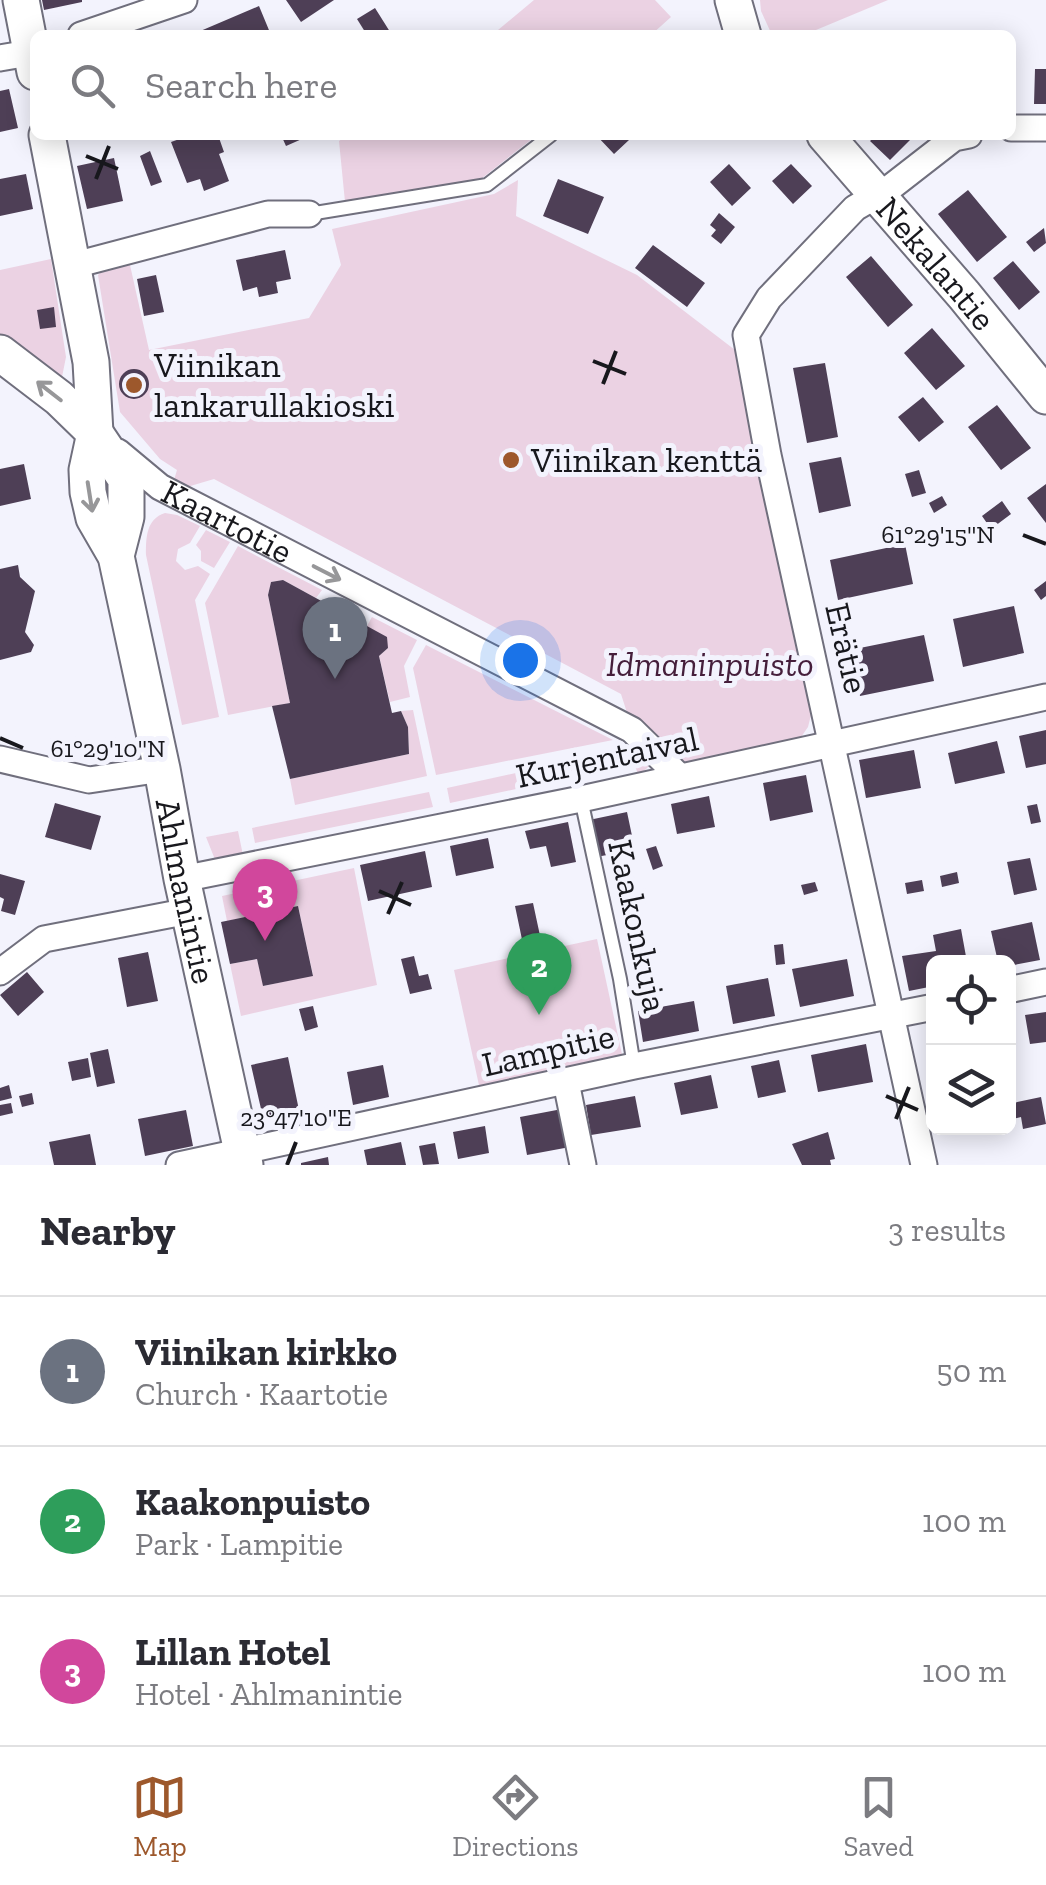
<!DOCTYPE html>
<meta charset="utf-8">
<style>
body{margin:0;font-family:"Zilla Slab",serif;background:#f2f2f3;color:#2b2b33}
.controls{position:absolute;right:30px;bottom:30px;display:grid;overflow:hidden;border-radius:15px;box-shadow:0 5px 25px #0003}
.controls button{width:90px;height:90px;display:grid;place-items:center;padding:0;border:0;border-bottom:2px solid #e1e1e2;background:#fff;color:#2b2b33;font:50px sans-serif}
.you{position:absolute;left:520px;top:660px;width:35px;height:35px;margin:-25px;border:8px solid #fff;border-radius:50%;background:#1a73e8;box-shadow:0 0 0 15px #1a73e833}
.badge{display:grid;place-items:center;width:65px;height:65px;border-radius:50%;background:#9d582c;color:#fff;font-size:32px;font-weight:700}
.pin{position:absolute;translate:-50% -82px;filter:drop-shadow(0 2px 5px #0008)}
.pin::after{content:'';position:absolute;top:52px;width:35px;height:30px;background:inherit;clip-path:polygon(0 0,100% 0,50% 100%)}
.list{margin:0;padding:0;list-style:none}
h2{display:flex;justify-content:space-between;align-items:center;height:130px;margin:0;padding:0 40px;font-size:42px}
h2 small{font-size:32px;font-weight:400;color:#7c7c81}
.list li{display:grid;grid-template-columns:65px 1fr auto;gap:30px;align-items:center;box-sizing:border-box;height:150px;padding:0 40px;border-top:2px solid #e1e1e2}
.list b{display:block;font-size:38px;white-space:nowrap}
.list p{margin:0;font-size:32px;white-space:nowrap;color:#7c7c81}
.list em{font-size:32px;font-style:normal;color:#7c7c81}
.icon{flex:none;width:55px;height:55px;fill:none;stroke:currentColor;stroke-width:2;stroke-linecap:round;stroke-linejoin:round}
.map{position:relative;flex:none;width:1046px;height:1165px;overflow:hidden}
.search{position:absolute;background:#fff;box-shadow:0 5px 25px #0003;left:30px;right:30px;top:30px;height:110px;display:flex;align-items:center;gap:25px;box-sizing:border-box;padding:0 35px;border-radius:15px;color:#7c7c81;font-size:38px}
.sheet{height:580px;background:#fff}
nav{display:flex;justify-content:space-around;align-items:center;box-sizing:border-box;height:140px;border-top:2px solid #e1e1e2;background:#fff;font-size:28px;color:#7c7c81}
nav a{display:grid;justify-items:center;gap:5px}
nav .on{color:#9d582c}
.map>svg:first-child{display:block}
.green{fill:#ebd2e3}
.building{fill:#4e3f56}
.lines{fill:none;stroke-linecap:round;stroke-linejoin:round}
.lane-casing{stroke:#706f7d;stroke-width:16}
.street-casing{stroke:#706f7d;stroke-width:29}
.secondary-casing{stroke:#706f7d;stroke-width:39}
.lane{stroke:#fff;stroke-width:12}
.street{stroke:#fff;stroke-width:25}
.secondary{stroke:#fff;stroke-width:35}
.oneway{stroke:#979799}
.ticks{fill:none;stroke:#18181d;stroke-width:4}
.poi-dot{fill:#9d582c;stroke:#f3f3fd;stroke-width:4}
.labels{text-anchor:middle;stroke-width:10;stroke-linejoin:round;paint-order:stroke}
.street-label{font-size:35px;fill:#18181d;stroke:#f3f3fd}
.poi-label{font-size:35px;fill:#18181d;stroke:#f3f3fd;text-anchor:start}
.park-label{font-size:35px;font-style:italic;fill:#451e3b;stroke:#f3f3fd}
.ticks-label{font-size:25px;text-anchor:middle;fill:#18181d;stroke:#f3f3fd;stroke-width:10;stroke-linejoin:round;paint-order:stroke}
</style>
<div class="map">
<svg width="1046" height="1165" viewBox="0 0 1046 1165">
<rect width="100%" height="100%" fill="#f3f3fd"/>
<path class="green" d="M 534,0 L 655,0 L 671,17 L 651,35 L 492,35 Z
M 760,0 L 888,0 L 804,35 L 772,35 L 761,11 Z
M 348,135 L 537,135 L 481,179 L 345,202 L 339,141 Z
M 518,180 L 516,216 L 637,275 L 739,353 L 812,711 L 808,727 L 799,740 L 684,765 L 676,761 L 656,736 L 629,719 L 621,694 L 214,479 L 187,487 L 174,480 L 177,470 L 160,459 L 120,412 L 98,275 L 103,270 L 130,265 L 149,350 L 309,318 L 341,265 L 332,229 L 494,194 Z
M 51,259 L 66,357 L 62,377 L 53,377 L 0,338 L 0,270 Z
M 165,513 L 177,515 L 200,526 L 190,543 L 178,549 L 176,561 L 185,570 L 198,566 L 210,574 L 195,600 L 219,717 L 182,725 L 146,555 C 146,538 146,519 165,513 Z
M 206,530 L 230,542 L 214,568 L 201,561 L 201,551 L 196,545 Z
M 238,546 L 322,590 L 316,598 L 283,580 L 271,582 L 268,595 L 290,703 L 228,715 L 205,603 Z
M 372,617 L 417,640 L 404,666 L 410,697 L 390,702 L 379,656 L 388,648 L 367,626 Z
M 426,645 L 613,740 L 436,775 L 413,668 Z
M 413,710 L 427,776 L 295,805 L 290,779 L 409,754 L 408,727 L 401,711 Z
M 639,746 L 650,758 L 650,765 L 639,776 L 634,764 L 450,803 L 447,788 Z
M 429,792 L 433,807 L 255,843 L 252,828 Z
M 238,831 L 244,860 L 216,862 L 206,837 Z
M 354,868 L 377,985 L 241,1016 L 230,964 L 257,959 L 264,986 L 313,975 L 298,906 L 227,921 L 222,896 Z
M 597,939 L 623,1059 L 480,1090 L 454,970 Z"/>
<path class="building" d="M 42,0 L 82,0 L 82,2 L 44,10 Z
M 286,0 L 334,0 L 301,22 Z
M 259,6 L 271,35 L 200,35 L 198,32 Z
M 375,8 L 392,35 L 367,35 L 357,19 Z
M 1035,69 L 1046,69 L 1046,104 L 1034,104 Z
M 9,89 L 18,128 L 0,132 L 0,91 Z
M 191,135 L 218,135 L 224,152 L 219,154 L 229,181 L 204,191 L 200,179 L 187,183 L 171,142 Z
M 281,135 L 311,135 L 286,146 Z
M 596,135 L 624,135 L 629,140 L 614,154 Z
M 876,135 L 915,135 L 890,160 L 870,141 Z
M 150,151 L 162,182 L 151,186 L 140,156 Z
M 114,158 L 123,201 L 87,209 L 77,166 Z
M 729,164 L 751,188 L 732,206 L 710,182 Z
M 791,164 L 812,186 L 793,204 L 772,181 Z
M 26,174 L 33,209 L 0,216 L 0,179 Z
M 558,179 L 604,197 L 588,234 L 543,216 Z
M 968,190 L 1007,237 L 977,262 L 938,214 Z
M 719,213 L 735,227 L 721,244 L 711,236 L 716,230 L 710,225 Z
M 1044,228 L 1046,243 L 1034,252 L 1026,242 Z
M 653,245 L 705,283 L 687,307 L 635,268 Z
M 285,250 L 291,279 L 276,282 L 278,293 L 259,297 L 257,287 L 243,291 L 236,260 Z
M 871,256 L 913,305 L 888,327 L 846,277 Z
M 1013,261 L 1040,292 L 1019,310 L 993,278 Z
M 156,275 L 164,312 L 144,316 L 137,279 Z
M 54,307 L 56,327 L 40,329 L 37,310 Z
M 932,328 L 965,366 L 936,390 L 904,353 Z
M 825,363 L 838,437 L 807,443 L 793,368 Z
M119 384a15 15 0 1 1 30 0a15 15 0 1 1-30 0Z
M 923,397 L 944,422 L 919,442 L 898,417 Z
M 997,405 L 1031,448 L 1001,470 L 968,427 Z
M 841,457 L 851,506 L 819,513 L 809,463 Z
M 24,464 L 31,499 L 0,506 L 0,469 Z
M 919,470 L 926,493 L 912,497 L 905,474 Z
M 1046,484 L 1046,523 L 1027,498 Z
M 942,496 L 947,505 L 934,513 L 929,503 Z
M 1002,501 L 1011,514 L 991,529 L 982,516 Z
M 905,544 L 913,584 L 838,600 L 830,560 Z
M 18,565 L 20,577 L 35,591 L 25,632 L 34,645 L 31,652 L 0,660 L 0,569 Z
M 283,580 L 387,637 L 388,648 L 379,656 L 392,713 L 401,711 L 408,727 L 409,754 L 290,779 L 272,706 L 290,703 L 268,595 L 271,582 Z
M 1046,581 L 1046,596 L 1041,600 L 1034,590 Z
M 1014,606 L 1024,653 L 963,667 L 953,619 Z
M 924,635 L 934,681 L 860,696 L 850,650 Z
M 1046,730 L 1046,764 L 1026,768 L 1019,736 Z
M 997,741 L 1005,773 L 955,784 L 948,753 Z
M 914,750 L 921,788 L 866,798 L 859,760 Z
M 806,775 L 813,812 L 770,821 L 763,783 Z
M 709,796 L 715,827 L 677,834 L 671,804 Z
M 55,803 L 101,816 L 91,850 L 45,837 Z
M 1037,804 L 1041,822 L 1031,824 L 1027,806 Z
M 627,812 L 635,850 L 596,857 L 589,820 Z
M 568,822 L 576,862 L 551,867 L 546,846 L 530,849 L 525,831 Z
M 488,838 L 494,868 L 456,876 L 450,846 Z
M 656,846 L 663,866 L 653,870 L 646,849 Z
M 425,851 L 432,887 L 368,901 L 360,865 Z
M 1030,858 L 1037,890 L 1014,895 L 1007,862 Z
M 957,872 L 959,883 L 942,887 L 940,876 Z
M 0,874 L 25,881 L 15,915 L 1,911 L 4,899 L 0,897 Z
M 922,880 L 924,891 L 907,894 L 905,883 Z
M 815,882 L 818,891 L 804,895 L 801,885 Z
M 533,903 L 542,945 L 524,949 L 515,906 Z
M 298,906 L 313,976 L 263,986 L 257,959 L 230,964 L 221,922 Z
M 1032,922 L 1040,960 L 1008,966 L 1008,962 L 998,962 L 991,931 Z
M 961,929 L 967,962 L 934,962 L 934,986 L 909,991 L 902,956 L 936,951 L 933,935 Z
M 783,944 L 785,964 L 776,965 L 774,945 Z
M 148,952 L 158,1001 L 127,1007 L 118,958 Z
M 414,956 L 419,976 L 428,974 L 432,989 L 410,994 L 401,959 Z
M 847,959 L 854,996 L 800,1007 L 792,969 Z
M 27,972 L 44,992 L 18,1016 L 0,995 Z
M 768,978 L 775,1016 L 733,1024 L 726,986 Z
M 694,1001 L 699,1031 L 643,1042 L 638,1011 Z
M 313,1006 L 318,1027 L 305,1031 L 299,1009 Z
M 1046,1012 L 1046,1042 L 1030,1044 L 1025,1015 Z
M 866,1044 L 873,1082 L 818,1092 L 811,1055 Z
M 108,1049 L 115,1083 L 97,1087 L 90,1053 Z
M 288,1057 L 300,1115 L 264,1122 L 251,1065 Z
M 88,1058 L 91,1077 L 72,1081 L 68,1062 Z
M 779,1060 L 786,1092 L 758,1098 L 751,1066 Z
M 383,1065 L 389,1097 L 353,1105 L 347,1072 Z
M 711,1075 L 718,1108 L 681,1115 L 674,1083 Z
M 9,1085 L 12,1098 L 0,1101 L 0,1088 Z
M 32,1093 L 34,1104 L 22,1107 L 19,1096 Z
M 635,1096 L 641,1127 L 591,1135 L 586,1105 Z
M 1041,1097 L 1046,1124 L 1023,1129 L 1021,1117 L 1008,1120 L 1008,1104 Z
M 11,1103 L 13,1113 L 0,1116 L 0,1105 Z
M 562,1109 L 570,1147 L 527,1155 L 520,1117 Z
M 186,1110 L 193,1146 L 145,1156 L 138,1119 Z
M 485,1126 L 489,1153 L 458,1159 L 453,1132 Z
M 828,1132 L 835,1159 L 830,1160 L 831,1165 L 802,1165 L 792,1144 Z
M 90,1134 L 96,1165 L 54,1165 L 49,1142 Z
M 401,1142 L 406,1165 L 367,1165 L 364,1150 Z
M 435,1143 L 439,1164 L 423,1165 L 419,1146 Z
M 328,1157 L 329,1165 L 301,1165 L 301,1163 Z"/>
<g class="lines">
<defs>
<path id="lane" d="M 309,214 L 487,185 L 551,135
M 581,799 L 620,979 L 634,1066"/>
<g id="street">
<path d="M 81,35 L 184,0"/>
<path d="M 0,58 L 35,52"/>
<path d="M 1011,128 L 1046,128"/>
<path d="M 71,266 L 268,214 L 309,214"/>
<path id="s1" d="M 118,452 L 160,487 L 632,730 L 680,777"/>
<path d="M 0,759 L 89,780 L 162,769"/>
<path d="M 182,879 L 581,799 L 1046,697"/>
<path d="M 0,972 L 44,939 L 189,911"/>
<path d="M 1008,990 L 1046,982"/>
<path d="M 566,1082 L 583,1165"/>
<path d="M 179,1165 L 634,1066 L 934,1007"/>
<path d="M 924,1165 L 768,455 L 746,335 L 769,298 L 855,208 L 891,187 L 954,138 L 969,135"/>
</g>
<g id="secondary">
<path d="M 21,0 L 35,72"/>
<path d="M 733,0 L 743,35"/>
<path id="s2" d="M 47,135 L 91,362 L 95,433 L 87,470 L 88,492 L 94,518 L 116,556 L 162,769 L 182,879 L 245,1165"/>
<path id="s3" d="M 825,135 L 964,295 L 1046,396"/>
<path d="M 0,353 L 59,398 L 95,433 L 126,479 L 126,517 L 116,556"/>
</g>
</defs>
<use href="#lane" class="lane-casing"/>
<use href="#street" class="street-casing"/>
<use href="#secondary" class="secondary-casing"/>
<use href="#lane" class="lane"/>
<use href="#street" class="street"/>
<use href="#secondary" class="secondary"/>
</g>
<defs><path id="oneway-shaft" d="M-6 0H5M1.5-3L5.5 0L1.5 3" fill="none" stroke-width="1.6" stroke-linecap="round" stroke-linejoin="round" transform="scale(2.5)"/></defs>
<g class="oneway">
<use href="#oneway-shaft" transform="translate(49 391) rotate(-142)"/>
<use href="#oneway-shaft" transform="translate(90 497) rotate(81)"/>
<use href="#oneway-shaft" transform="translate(327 573) rotate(27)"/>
</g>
<path class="ticks" d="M 86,156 L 118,169M 96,179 L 109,146M 593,361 L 626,374M 603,384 L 616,351M 1023,535 L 1046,544M 0,738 L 23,748M 379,891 L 411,905M 388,914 L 402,882M 886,1096 L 918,1110M 896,1119 L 909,1087M 287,1165 L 296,1142"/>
<g class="poi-dot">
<circle cx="134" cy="385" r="10"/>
<circle cx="511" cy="460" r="10"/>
</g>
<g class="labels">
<g class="street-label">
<text dy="12" stroke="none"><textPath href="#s3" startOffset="170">Nekalantie</textPath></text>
<text dy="12" stroke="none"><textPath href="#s1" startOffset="130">Kaartotie</textPath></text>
<text transform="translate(847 648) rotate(77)" y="12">Erätie</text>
<text transform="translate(607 757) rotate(-12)" y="12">Kurjentaival</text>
<text dy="12" stroke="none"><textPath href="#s2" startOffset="775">Ahlmanintie</textPath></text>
<text transform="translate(638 926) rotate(78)" y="12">Kaakonkuja</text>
<text transform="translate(548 1050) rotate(-13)" y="12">Lampitie</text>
</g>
<g class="poi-label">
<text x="154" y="377">Viinikan<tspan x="154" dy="40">lankarullakioski</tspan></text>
<text x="531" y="472">Viinikan kenttä</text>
</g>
<g class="park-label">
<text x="710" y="676">Idmaninpuisto</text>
</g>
</g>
<g class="ticks-label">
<text x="938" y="543">61°29'15"N</text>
<text x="108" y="757">61°29'10"N</text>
<text x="296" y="1126">23°47'10"E</text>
</g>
</svg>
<div class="controls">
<button><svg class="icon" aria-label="locate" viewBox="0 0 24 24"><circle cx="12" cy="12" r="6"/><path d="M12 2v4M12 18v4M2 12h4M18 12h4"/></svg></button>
<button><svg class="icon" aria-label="layers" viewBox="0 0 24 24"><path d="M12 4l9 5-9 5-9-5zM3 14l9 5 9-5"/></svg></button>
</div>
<div class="you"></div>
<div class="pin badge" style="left:335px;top:679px;background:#6b7280">1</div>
<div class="pin badge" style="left:539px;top:1015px;background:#2e9e5b">2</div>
<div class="pin badge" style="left:265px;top:941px;background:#d1479c">3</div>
<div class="search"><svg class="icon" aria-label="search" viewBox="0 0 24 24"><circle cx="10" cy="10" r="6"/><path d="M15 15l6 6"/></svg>Search here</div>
</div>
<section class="sheet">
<h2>Nearby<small>3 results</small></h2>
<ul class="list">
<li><span class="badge" style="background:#6b7280">1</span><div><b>Viinikan kirkko</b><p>Church · Kaartotie</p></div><em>50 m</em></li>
<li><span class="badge" style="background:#2e9e5b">2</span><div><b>Kaakonpuisto</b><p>Park · Lampitie</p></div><em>100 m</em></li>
<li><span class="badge" style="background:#d1479c">3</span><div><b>Lillan Hotel</b><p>Hotel · Ahlmanintie</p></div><em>100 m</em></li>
</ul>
</section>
<nav>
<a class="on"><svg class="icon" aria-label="map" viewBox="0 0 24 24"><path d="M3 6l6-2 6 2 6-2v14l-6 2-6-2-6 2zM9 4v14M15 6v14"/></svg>Map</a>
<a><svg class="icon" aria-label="directions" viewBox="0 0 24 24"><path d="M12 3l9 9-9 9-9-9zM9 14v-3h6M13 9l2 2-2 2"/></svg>Directions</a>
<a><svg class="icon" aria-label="saved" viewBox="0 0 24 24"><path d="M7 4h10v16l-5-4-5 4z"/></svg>Saved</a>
</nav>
